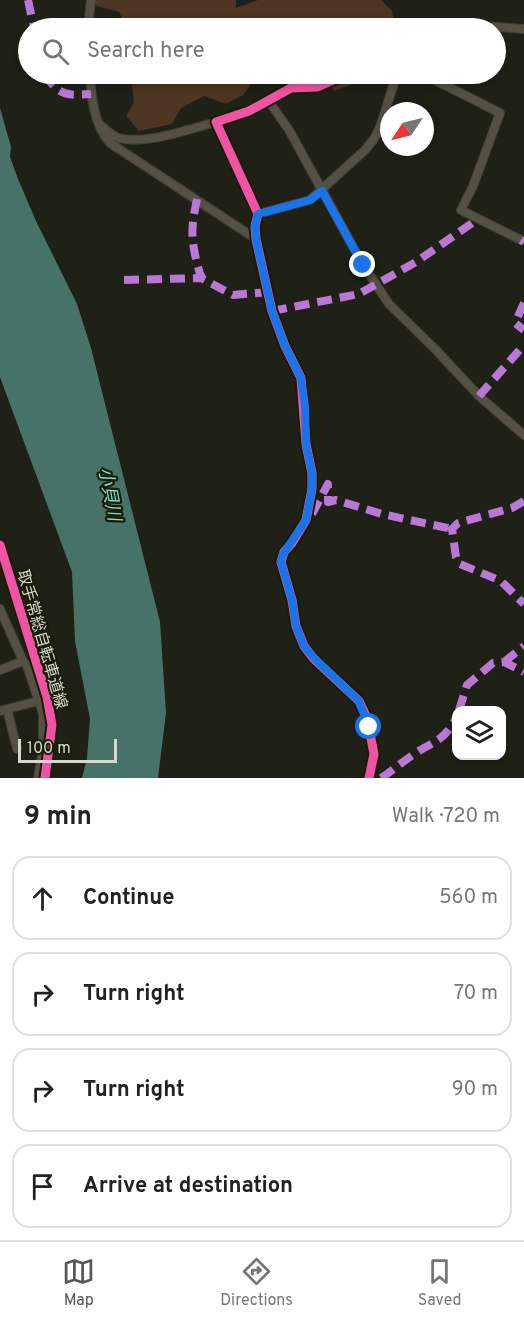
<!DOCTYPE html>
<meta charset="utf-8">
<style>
body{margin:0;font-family:Overpass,"Noto Sans JP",sans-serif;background:#f2f2f2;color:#222}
.controls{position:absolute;right:18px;bottom:18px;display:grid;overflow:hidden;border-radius:12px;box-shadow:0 3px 9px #0003}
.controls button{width:54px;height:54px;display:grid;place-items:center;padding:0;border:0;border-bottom:2px solid #e0e0e0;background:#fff;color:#222;font:30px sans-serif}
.compass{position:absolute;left:380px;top:102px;width:54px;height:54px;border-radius:50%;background:#fff;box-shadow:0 3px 9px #0003;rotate:235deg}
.scale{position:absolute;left:18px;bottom:15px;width:99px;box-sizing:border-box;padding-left:6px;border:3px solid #d6d9cd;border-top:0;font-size:16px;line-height:21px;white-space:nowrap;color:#d6d9cd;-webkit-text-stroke:4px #181c09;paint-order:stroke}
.stop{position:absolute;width:18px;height:18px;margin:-14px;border:4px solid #1a73e8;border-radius:50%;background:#fff}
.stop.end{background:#1a73e8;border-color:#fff;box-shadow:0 2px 6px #0008}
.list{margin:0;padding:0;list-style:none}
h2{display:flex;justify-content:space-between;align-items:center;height:78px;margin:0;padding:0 24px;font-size:26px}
h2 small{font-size:20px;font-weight:400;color:#767676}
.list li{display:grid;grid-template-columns:39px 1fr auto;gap:18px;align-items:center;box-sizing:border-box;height:84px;margin:0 12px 12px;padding:0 12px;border:2px solid #e0e0e0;border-radius:18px}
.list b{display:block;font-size:22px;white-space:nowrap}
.list em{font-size:20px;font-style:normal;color:#767676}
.icon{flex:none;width:33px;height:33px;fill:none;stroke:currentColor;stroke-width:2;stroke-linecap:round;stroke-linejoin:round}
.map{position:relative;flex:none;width:524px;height:778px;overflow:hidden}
.search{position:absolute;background:#fff;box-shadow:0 3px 9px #0003;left:18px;right:18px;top:18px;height:66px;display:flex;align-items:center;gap:15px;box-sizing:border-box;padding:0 21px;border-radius:33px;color:#767676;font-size:22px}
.sheet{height:462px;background:#fff}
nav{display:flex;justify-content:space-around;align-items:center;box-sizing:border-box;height:84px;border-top:2px solid #e0e0e0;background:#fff;font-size:16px;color:#767676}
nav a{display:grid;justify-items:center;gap:3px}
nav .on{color:#565852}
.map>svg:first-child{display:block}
.green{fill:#4c3521}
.water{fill:#467268}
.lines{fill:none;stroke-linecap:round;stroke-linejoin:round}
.minor-casing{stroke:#3b3e34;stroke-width:10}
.minor{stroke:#545044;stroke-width:8}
.quiet{stroke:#ba77d6;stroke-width:8;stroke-dasharray:15 8;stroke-linecap:butt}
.cycleway-casing{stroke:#181c09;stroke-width:13}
.cycleway{stroke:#f153a3;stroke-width:9}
.route{stroke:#1a73e8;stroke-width:8}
.labels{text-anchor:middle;stroke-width:4.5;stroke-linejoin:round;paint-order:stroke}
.street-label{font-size:16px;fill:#d6d9cd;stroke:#181c09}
.water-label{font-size:18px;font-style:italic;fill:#87dac9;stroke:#181c09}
</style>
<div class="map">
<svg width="524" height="778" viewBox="0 0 524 778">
<rect width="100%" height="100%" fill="#1f2116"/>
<path class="green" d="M 92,0 L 236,0 L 236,8 L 258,0 L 381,0 L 392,11 L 395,28 L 124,28 L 125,24 L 119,12 L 97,6 Z
M 128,74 L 289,74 L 276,81 L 255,79 L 243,95 L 226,104 L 204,96 L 181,108 L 172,124 L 139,131 L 126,116 L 134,102 L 131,77 Z
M 322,74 L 378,74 L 334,91 Z"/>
<path class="water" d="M 0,108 L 11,147 L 10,157 L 18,179 L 36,221 L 77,304 L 91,348 L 160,622 L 166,713 L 158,778 L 82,778 L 87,758 L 90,719 L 75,641 L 72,572 L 0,377 Z"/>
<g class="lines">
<defs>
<path id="minor" d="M 88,28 L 91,0
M 448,28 L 470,25 L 524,29
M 90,74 C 91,96 94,126 110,143 L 256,239
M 347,74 L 317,87 L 291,88 L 249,111 L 216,122 L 258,214 L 255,226 L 256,239 L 272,311 L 285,346 L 301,378 L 306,444 L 312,473 L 312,489 L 306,520 L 292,543 L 284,552 L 281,562 L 292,600 L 296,626 L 304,646 L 314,659 L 359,701 L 367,718 L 374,754 L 369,778
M 423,74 L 500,113 L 473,186 L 461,210 L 521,240
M 268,100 L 289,130 L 363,265 L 389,304 L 435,349 L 479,396 L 524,435
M 100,125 C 106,129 112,136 119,138 C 146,145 189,129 216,122
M 258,214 L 310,200 L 365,150 L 374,139 L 380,127 L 397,74
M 0,609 L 23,661 L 27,666 L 43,714 L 43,750 L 38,778
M 0,670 L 23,661
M 7,709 L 17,749
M 0,711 L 38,701"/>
</defs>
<use href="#minor" class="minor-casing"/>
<use href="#minor" class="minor"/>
<path class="quiet" d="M 28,0 L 34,28
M 44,74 C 59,95 65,96 91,94
M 197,199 C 190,232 191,242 200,274 L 203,279 L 233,295 L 269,292
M 521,240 L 524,242
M 124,280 L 202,278
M 524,303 L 515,323 L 524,330
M 272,311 L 359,294 L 416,262 L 478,219
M 479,396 L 524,345
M 524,501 L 512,508 L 458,523 L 452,529 L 456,557 L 460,564 L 501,581 L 524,604
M 312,514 L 328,484 L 328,502 L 336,500 L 382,514 L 452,529
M 504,662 L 524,646
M 459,710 L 467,685 L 493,663 L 504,662 L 524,672
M 381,778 C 392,771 402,762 413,755 C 434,740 443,743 456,718"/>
<defs>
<path id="cycleway" d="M 347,74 L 317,87 L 291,88 L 249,111 L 216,122 L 258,214 L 255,226 L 256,239 L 272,311 L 285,346 L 301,378 L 306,444 L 312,473 L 312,489 L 306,520 L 292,543 L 284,552 L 281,562 L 292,600 L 296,626 L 304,646 L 314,659 L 359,701 L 367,718 L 374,754 L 369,778
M 0,545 L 47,697 L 52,725 L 45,778"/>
</defs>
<use href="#cycleway" class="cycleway-casing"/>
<use href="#cycleway" class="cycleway"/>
</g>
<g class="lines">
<path class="route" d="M 363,265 L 322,191 L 310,200 L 258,214 L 255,226 L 256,239 L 272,311 L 285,346 L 301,378 L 305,406 L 306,444 L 312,473 L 312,489 L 306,520 L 282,556 L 281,562 L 292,600 L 296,626 L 304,646 L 315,659 L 359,701 L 369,727"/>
</g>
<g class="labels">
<g class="street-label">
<text transform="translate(43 639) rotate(74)" y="6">取手常総自転車道線</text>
</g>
<g class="water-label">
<text transform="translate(110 494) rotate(79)" y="6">小貝川</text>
</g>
</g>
</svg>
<div class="controls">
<button><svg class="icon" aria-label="layers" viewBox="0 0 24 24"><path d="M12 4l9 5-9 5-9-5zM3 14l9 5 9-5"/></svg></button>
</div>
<svg class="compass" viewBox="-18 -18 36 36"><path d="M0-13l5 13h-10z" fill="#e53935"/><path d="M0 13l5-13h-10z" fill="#767676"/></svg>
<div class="scale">100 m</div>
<div class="stop" style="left:369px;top:727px"></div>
<div class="stop end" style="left:363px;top:265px"></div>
<div class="search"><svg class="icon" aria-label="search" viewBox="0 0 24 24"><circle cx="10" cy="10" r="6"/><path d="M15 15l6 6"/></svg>Search here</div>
</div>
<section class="sheet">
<h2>9 min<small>Walk · 720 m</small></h2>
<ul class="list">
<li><svg class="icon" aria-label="ahead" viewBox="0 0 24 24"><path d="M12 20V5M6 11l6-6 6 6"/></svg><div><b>Continue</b></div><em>560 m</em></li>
<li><svg class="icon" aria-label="right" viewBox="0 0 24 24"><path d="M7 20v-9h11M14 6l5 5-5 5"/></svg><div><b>Turn right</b></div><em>70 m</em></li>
<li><svg class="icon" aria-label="right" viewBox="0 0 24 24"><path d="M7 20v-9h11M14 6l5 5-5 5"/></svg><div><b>Turn right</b></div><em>90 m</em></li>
<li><svg class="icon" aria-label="arrive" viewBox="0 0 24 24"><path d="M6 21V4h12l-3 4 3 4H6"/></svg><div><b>Arrive at destination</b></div></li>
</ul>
</section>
<nav>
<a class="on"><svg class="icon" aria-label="map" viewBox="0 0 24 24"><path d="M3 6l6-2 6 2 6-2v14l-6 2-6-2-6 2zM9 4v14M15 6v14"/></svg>Map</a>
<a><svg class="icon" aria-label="directions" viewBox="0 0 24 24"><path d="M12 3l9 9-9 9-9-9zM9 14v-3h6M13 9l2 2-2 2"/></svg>Directions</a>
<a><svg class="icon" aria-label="saved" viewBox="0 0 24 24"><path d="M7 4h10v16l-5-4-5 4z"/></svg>Saved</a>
</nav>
